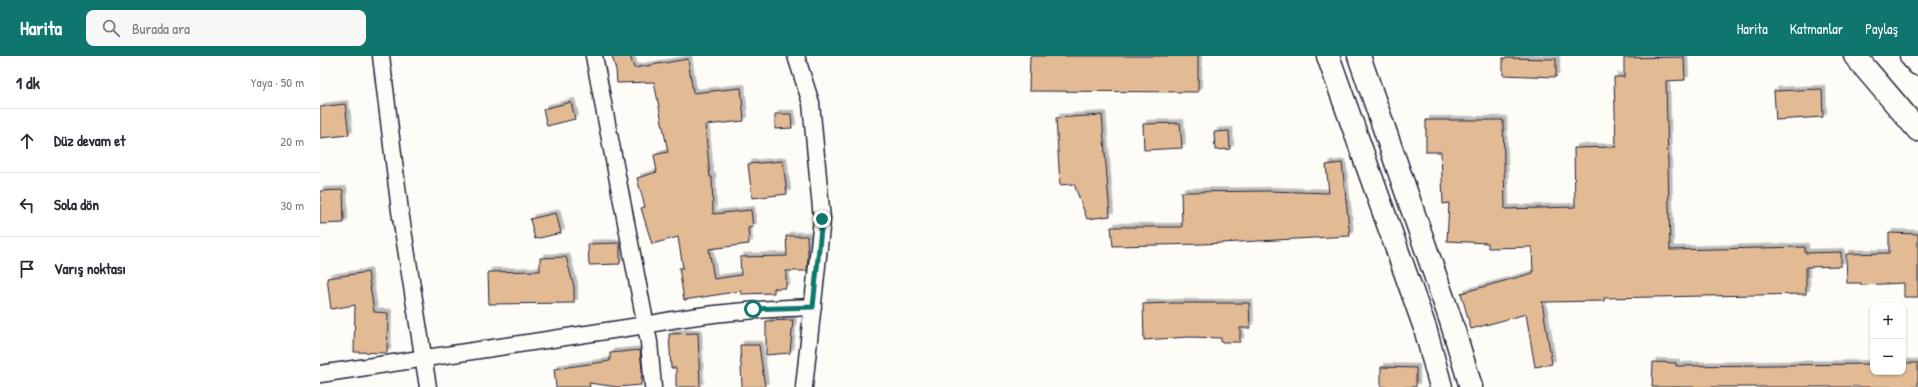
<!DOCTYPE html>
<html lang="tr">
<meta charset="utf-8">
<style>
body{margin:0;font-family:"Patrick Hand",sans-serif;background:#f7f7f7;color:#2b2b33}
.controls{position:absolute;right:12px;bottom:12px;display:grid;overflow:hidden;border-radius:8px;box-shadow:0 1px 3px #0004}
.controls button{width:36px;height:36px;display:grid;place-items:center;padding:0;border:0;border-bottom:1px solid #e1e1e2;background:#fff;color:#2b2b33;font:20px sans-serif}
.stop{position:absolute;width:12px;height:12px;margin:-9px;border:3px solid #0f766e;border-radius:50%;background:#fff}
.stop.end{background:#0f766e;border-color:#fff;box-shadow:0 1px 4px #0008}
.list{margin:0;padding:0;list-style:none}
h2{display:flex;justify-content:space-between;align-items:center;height:52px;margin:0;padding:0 16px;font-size:17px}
h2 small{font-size:13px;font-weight:400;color:#7c7c81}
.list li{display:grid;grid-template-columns:26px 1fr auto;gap:12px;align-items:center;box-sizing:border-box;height:64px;padding:0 16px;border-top:1px solid #e1e1e2}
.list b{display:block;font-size:15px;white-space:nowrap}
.list em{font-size:13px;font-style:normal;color:#7c7c81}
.icon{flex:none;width:22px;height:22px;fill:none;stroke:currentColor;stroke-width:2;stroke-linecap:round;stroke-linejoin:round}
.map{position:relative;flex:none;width:1598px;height:331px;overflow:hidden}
header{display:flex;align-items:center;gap:24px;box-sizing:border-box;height:56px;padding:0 20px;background:#0f766e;color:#fff}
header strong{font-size:19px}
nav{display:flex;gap:22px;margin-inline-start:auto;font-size:14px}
.search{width:280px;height:36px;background:#f7f7f7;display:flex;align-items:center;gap:10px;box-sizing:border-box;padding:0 14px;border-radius:8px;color:#7c7c81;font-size:15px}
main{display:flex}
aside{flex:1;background:#fff}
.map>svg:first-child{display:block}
.building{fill:#e2ba93;stroke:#22223b;filter:url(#shadow)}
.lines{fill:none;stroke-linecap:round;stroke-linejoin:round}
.minor-casing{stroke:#22223b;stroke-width:19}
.secondary-casing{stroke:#22223b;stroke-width:25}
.trunk-casing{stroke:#22223b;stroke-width:25}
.minor{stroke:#fdfcf7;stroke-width:16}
.secondary{stroke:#fdfcf7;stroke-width:22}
.trunk{stroke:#fdfcf7;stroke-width:22}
.route{stroke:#0f766e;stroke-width:5}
</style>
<header>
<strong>Harita</strong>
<div class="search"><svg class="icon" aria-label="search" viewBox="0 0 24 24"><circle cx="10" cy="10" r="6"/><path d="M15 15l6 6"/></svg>Burada ara</div>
<nav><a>Harita</a><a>Katmanlar</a><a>Paylaş</a></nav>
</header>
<main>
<aside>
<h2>1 dk<small>Yaya · 50 m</small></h2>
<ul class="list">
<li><svg class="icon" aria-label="ahead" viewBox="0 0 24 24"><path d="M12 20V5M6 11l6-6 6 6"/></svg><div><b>Düz devam et</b></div><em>20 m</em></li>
<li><svg class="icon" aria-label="left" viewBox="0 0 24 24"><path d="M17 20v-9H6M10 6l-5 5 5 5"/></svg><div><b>Sola dön</b></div><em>30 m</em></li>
<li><svg class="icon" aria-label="arrive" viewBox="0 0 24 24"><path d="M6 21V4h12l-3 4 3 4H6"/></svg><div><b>Varış noktası</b></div></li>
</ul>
</aside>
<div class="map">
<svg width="1598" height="331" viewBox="0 0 1598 331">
<defs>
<filter id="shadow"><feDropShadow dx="3.5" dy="-3.5" stdDeviation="0" flood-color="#0004"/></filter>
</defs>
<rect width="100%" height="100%" fill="#fdfcf7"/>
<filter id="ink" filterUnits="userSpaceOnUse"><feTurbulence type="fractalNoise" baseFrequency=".025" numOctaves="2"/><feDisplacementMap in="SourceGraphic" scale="8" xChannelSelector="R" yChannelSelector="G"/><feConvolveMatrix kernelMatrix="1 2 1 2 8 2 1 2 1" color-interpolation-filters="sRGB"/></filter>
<g filter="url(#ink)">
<path class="building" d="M 292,0 L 310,0 L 314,12 L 368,3 L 373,37 L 421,32 L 424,65 L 385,69 L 390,121 L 392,121 L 393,158 L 431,154 L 433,171 L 428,172 L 429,188 L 389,193 L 394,223 L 421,219 L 420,201 L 467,200 L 466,180 L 487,180 L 488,200 L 487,215 L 466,215 L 466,232 L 454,232 L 454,237 L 421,238 L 421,235 L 364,244 L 359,212 L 363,212 L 358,181 L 332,188 L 321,152 L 325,151 L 317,122 L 337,116 L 334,99 L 348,96 L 334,26 L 297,27 L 296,14 Z
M 710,0 L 878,0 L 878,36 L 709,35 Z
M 1364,1 L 1365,24 L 1346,25 L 1350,194 L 1485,191 L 1485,197 L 1521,196 L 1521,210 L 1486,211 L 1486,238 L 1284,242 L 1284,245 L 1222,246 L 1232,308 L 1215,311 L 1206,258 L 1151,273 L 1141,237 L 1213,217 L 1212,191 L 1168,192 L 1168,187 L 1127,185 L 1129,147 L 1123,148 L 1121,96 L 1106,96 L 1106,64 L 1183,64 L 1185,153 L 1255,151 L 1254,92 L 1296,91 L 1294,21 L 1304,21 L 1304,2 Z
M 1183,2 L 1236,3 L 1236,21 L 1183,19 Z
M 1502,33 L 1503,61 L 1456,64 L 1454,35 Z
M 251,46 L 255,63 L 227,70 L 223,53 Z
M 25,48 L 29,79 L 0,82 L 0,51 Z
M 455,58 L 471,58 L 472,72 L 455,73 Z
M 782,59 L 790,160 L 767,163 L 754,128 L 740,129 L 736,62 Z
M 860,67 L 862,92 L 824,94 L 823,68 Z
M 909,75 L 910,93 L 895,94 L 894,76 Z
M 463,105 L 467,138 L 432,142 L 428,108 Z
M 1022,107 L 1030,180 L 883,188 L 793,190 L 791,171 L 862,171 L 861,136 L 949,135 L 1009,137 L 1006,109 Z
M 23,134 L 24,167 L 0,168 L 0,135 Z
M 236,157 L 241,177 L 215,183 L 210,163 Z
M 1569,177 L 1598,178 L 1598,241 L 1584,241 L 1584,227 L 1541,229 L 1541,227 L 1527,227 L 1526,198 L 1569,197 Z
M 300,187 L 300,208 L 269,209 L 268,188 Z
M 246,201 L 254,231 L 254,247 L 169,248 L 168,216 L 220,215 L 220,202 Z
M 48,216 L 54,256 L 68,257 L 67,297 L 34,296 L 35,249 L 11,253 L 7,222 Z
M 854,247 L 929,247 L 930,272 L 920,272 L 920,286 L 901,286 L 901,282 L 868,281 L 824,284 L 823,248 Z
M 473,264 L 470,297 L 446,299 L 446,265 Z
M 378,277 L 380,331 L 356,331 L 356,312 L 351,312 L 349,278 Z
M 420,289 L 439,289 L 445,331 L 422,331 Z
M 320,294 L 322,314 L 321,329 L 298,331 L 269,327 L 270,331 L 236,331 L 234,313 L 290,305 L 290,297 Z
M 1333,306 L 1356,307 L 1356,310 L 1553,308 L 1553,316 L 1583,316 L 1583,307 L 1598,307 L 1598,331 L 1332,331 Z
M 1061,311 L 1096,312 L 1096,331 L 1061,331 Z"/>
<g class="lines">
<defs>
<path id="minor" d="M 61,0 L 80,155 L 108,331
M 274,0 L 329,286 L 333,331
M 476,0 L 491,47 L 502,163 L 484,331
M 0,318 L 326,269 C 381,257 436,253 493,251"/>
<path id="secondary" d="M 1008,0 L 1105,272 L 1121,331
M 1039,0 L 1131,265 L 1151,331"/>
<path id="trunk" d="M 1535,0 L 1598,74
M 1591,0 L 1598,8"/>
</defs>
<use href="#minor" class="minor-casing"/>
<use href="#secondary" class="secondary-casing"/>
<use href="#trunk" class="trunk-casing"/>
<use href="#minor" class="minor"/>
<use href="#secondary" class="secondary"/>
<use href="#trunk" class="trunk"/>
</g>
</g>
<g class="lines" filter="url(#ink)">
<path class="route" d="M 433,253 L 493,251 L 502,163"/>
</g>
</svg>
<div class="controls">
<button>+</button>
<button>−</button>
</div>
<div class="stop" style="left:433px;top:253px"></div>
<div class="stop end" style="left:502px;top:163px"></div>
</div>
</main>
